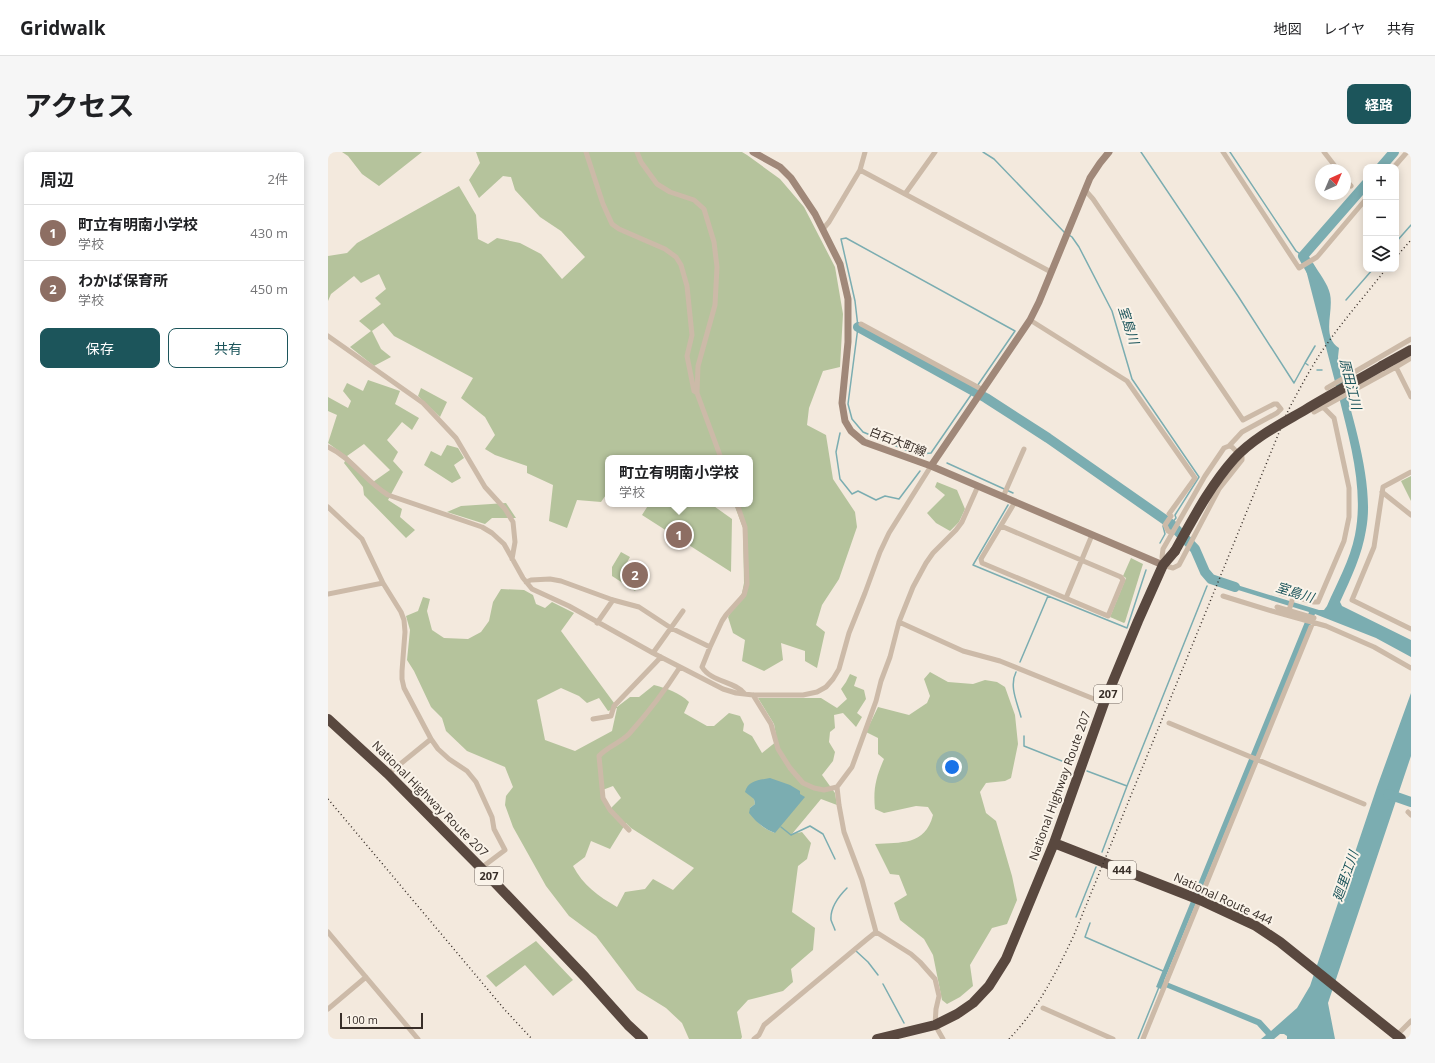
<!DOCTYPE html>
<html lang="ja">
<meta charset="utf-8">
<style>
body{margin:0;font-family:"Open Sans","Noto Sans JP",sans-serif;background:#f6f6f6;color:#202124}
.controls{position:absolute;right:12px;top:12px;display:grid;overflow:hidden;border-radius:8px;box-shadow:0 2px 10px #0003}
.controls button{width:36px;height:36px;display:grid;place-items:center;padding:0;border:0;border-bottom:1px solid #e0e0e0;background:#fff;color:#202124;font:20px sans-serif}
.compass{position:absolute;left:987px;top:12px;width:36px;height:36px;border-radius:50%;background:#fff;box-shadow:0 2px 10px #0003;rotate:44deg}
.scale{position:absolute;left:12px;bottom:10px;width:83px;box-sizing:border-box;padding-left:4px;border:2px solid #382e28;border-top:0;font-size:11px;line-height:14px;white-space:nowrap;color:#382e28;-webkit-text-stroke:3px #faf3e9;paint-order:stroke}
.you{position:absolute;left:624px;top:615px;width:14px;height:14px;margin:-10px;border:3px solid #fff;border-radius:50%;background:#1a73e8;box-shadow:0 0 0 6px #1a73e833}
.badge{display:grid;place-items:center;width:26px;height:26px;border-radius:50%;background:#1c555b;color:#fff;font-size:13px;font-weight:700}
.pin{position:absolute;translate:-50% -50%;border:2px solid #fff;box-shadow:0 1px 4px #0006}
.popup{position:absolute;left:277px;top:303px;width:148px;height:52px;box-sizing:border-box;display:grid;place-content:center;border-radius:8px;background:#fff;filter:drop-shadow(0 1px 3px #0005);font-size:13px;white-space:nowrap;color:#757577}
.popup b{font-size:15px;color:#202124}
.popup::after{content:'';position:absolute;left:50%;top:100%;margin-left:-8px;border:8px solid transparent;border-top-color:#fff}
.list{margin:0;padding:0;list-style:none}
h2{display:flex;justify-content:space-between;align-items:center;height:52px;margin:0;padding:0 16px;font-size:17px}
h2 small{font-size:13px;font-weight:400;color:#757577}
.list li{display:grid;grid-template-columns:26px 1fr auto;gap:12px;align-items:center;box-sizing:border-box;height:56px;padding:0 16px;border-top:1px solid #e0e0e0}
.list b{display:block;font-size:15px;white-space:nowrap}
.list p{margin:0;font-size:13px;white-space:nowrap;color:#757577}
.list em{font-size:13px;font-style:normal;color:#757577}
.actions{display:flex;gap:8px;padding:12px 16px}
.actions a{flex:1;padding:9px 0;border:1px solid #1c555b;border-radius:8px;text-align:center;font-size:14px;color:#1c555b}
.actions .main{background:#1c555b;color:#fff}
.icon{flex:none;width:22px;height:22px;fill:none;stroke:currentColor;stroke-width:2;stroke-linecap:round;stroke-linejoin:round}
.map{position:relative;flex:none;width:1083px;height:887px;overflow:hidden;border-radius:8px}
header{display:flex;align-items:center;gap:24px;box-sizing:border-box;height:56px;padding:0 20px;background:#fff;border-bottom:1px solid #e0e0e0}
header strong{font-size:19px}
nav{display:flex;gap:22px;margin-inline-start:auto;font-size:14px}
.intro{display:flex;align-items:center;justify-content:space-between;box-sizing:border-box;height:96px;padding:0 24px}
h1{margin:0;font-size:28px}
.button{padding:10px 18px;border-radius:8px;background:#1c555b;color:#fff;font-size:14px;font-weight:700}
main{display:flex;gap:24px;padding:0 24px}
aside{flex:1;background:#fff;border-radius:8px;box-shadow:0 2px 10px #0003}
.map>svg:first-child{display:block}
.green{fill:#b5c39c;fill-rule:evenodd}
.water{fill:#7badb1}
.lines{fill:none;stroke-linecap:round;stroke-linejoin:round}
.stream{stroke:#7badb1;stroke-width:1.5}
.river{stroke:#7badb1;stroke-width:10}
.street{stroke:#ccbaa8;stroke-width:5}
.secondary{stroke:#a08879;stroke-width:7}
.highway{stroke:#59483f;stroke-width:10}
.rail{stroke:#382e28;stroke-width:1.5;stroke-dasharray:1 3;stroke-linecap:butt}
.highway-bridge{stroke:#59483f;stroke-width:10}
.labels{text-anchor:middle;stroke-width:4;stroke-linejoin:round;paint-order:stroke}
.shield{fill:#faf3e9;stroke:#726962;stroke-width:1}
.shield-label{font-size:11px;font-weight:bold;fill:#382e28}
.street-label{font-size:12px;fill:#382e28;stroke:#faf3e9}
.water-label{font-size:13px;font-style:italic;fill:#1c555b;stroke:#faf3e9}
</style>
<header>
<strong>Gridwalk</strong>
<nav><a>地図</a><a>レイヤ</a><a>共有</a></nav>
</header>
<div class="intro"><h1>アクセス</h1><a class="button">経路</a></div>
<main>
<aside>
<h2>周辺<small>2件</small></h2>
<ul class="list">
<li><span class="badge" style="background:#8d6e63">1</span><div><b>町立有明南小学校</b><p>学校</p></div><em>430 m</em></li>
<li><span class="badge" style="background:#8d6e63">2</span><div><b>わかば保育所</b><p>学校</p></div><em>450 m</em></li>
</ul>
<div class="actions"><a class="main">保存</a><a>共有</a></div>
</aside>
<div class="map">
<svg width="1083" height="887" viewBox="0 0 1083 887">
<rect width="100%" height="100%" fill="#f3e9dd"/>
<path class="green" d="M 14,0 L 94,0 L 51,34 L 34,22 L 20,4 Z
M 148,0 L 414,0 L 419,3 L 452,27 L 476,55 L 507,115 L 515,162 L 512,215 L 495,219 L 481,256 L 479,273 L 498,283 L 505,327 L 527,360 L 529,375 L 511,427 L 494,453 L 488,473 L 497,480 L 489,516 L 477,509 L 477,499 L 453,491 L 455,508 L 436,519 L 414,509 L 417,488 L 405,481 L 400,465 L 414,441 L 416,431 L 415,376 L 406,352 L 422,352 L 422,306 L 280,306 L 280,340 L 273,350 L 249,348 L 239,376 L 221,369 L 225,333 L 199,321 L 199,314 L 167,303 L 157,297 L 167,283 L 157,265 L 133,246 L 145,226 L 66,184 L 55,171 L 44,179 L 53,197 L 63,205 L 46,214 L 22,195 L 43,179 L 31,169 L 53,152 L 47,146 L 58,137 L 51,122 L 33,131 L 26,124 L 3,142 L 0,149 L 0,104 L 19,101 L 29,91 L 131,34 L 148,63 L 150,87 L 160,92 L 169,86 L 192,91 L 213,102 L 234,127 L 257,105 L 233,79 L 212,65 L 187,38 L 183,25 L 175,24 L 151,46 L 141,28 L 152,11 Z
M 40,228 L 72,239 L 67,252 L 91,266 L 84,278 L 74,270 L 59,288 L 70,300 L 65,309 L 75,320 L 60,348 L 74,357 L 72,365 L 87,378 L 78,386 L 36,343 L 35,335 L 16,311 L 19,305 L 0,291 L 9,263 L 0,259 L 0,245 L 20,256 L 23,249 L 15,239 L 19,231 L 35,239 ZM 36,292 L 62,318 L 45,330 L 19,304 Z
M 93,236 L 119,250 L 112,265 L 90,244 Z
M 119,293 L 130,296 L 136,306 L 126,313 L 133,326 L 124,331 L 96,313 L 103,299 L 113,304 Z
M 1083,324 L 1083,349 L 1073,329 Z
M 609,330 L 629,338 L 637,357 L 631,370 L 622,379 L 608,371 L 599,361 L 617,343 L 607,335 Z
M 178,351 L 188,366 L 164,366 L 157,372 L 119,360 L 133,354 Z
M 321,352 L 383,352 L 404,367 L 403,420 L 314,363 Z
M 293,400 L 302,405 L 297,414 L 315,426 L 307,439 L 284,424 L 284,415 Z
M 803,406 L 815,412 L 797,470 L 796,471 L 782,465 L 798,426 L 795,424 Z
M 173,437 L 196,438 L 205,443 L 208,452 L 217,456 L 224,450 L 246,461 L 233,479 L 289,555 L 302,545 L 311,545 L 326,533 C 338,536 352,541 361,550 L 356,561 L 379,574 L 386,574 L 401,561 L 412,564 L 416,572 L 415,579 L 424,584 L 434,601 L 449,589 L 446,572 L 430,546 L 493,546 L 509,556 L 519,547 L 513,537 L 518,530 L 522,522 L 529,525 L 526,534 L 536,538 L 538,547 L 529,561 L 534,565 L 528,575 L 515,561 L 506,563 L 507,576 L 502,580 L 501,590 L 507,600 L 505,609 L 494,623 L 507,641 L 509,653 L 493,647 L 464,682 L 474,680 L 483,691 L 479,707 L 470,714 L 464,760 L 487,776 L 485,798 L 463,817 L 465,830 L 455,839 L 420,848 L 409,860 L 414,885 L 413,887 L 361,887 L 354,871 L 338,856 L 309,838 L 268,784 L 241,764 L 218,734 L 185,675 L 177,653 L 178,644 L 185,635 L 177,615 L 139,599 L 118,579 L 114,566 L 103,555 L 86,519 L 79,508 L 82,478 L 78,464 L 90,459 L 95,445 L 102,447 L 99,459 L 104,478 L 116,486 L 140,487 L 153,480 L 161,469 L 165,450 ZM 233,536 L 251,544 L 259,551 L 271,546 L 280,559 L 289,556 L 284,579 L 247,599 L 217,588 L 209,548 ZM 285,634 L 293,646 L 283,656 L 272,639 ZM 426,647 L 447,681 C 433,676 427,669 422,656 L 427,652 ZM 298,671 L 303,676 L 366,716 L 345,738 L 325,727 L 317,737 L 297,740 L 289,755 C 270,744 255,733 245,714 L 257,705 L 263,689 L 282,697 Z
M 602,520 L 620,530 L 645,532 L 657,528 L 669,530 L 677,535 L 687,563 L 690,592 L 683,626 L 677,629 L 658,631 L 652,640 L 658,661 L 668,669 L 684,724 L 689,748 L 679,772 L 664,776 L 642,813 L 645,834 L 632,845 L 619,852 L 614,848 L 605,803 L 596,787 L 572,768 L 566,751 L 579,743 L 571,723 L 562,722 L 547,692 C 573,690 597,694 605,663 L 600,655 L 588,654 L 556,661 L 547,657 C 545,637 548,625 556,607 L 550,602 L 550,586 L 538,580 L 550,555 L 581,563 L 599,551 L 602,544 L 596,527 Z
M 208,789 L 245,828 L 225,844 L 197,813 L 168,835 L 158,824 Z"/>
<path class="water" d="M 985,111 C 991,121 1000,132 1002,142 C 1006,160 993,184 1011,196 L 1010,205 L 1012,219 C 1024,263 1047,333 1038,378 C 1034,403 1023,426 1012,450 L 1014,454 L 1083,488 L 1083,505 L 1048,486 L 987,462 L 836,829 L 933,868 L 943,879 L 969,856 L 982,834 L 1049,635 L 1083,541 L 1083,604 L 1000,851 L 1007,887 L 959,887 L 959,884 L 956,882 L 952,882 L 946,887 L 933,887 L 938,883 L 929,873 L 835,834 L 833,837 L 828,835 L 981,460 L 894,433 L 896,429 L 991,458 L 996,458 L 999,454 C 1009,431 1022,408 1027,383 C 1036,337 1022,290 1011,245 C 1000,203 989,161 978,118 Z
M 442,626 L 462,633 L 472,639 L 472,642 L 477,645 L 447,681 C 436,677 428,670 421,661 L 422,656 L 427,652 L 426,647 L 417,640 C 420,628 432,628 442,626 Z"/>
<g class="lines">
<path class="stream" d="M 655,0 L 666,7 L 737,81
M 813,0 L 910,144 L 966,231 L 977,211 L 980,213
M 902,0 L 968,99 L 975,104
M 741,83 L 744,85 L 751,95 L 784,159 L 804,227 L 871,325 L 847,363 L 848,366 L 843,372
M 518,86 L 687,179 L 603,301 L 593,302 L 578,298 L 535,280 L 524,267 L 520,252 L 530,175 L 527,149 L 513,87 Z
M 1068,90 L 1083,73
M 1018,148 L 1045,117
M 977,211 L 987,194
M 989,218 L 994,218
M 512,281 L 508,300 L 512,327 L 524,342 L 530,339 L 548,348 L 557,344 L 571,347 L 592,319
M 619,311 L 685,341
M 680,353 L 645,413 L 720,444 L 692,510
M 832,391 L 837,382 L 835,374
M 720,444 L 799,476 L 818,418
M 688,520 C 681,534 689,550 693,565
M 696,584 L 696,594 L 744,613
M 759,619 L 799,634 L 774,700
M 799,634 L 879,434
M 453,675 L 463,683 L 482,674 L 495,682 L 507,707
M 748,765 L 768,715
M 762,771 L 757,785 L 835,819
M 507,778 C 506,775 504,771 503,768 C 502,756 511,744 519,736
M 528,799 L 540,810 L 550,823
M 555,832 L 576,871
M 810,887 L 831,835"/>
<path class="river" d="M 1053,15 L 1066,0
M 988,127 L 975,104 L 1038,32
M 530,175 L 658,246 L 720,286 L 843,372 L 867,397 L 877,420 L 883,427 L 907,435
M 1060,642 L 1083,650"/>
<path class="street" d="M 258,0 L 275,52 L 284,72 L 291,77 L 337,97 L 348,105 L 353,113 L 359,134 L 364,183 L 359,204 L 366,239 L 369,241
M 309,0 L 313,10 L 329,32 L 342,40 L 366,48 L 376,57 L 386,90 L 389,115 L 387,153 L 370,214 L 369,241 L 393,306
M 537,0 L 532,18 L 723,120
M 895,0 L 971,116 L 989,105 L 1038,47
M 996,0 L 1010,18
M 1066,15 L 1079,0
M 1017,27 L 1023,34
M 757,38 L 765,47 L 915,268 L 946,252 L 949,252 L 953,257 L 949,261 L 914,280 L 901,294 L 896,296 L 877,324 L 835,397 L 834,405 L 835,413 L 845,416 L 851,413 L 891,337 L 914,308 L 914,305 L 904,295 L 901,294
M 577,42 L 607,0
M 495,77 L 501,70 L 532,18
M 702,168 L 799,229 L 867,326 L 841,362 L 843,364 L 837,373 L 840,379 L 844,381
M 533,172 L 655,238
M 0,184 L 95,251 L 128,286 L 157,335 L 177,357 L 185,370 L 187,390 L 184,407
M 1083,206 L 1068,215 L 1083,245
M 999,236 L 1083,187
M 986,260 L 1068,215
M 0,295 C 24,306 38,330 60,343 L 154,375 L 164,381 L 176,392 L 195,426 L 204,437 L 241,454 L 325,501 L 395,537 L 408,541 L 425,543 L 475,543 L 489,540 L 498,535 L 505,527 L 511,517 L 521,481 L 537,441 L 552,400 L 561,381 L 603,314
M 1083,320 L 1055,335 L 1046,395 L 1024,448 L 1083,477
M 1054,340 L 1083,363
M 675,345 L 696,297
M 409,352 L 417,375 L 419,432 L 416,443 L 398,463 L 394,469 L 382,495 L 374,515 C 383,530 407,529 417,542
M 0,355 L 34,387 L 55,431 L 73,460 L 76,468 L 77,480 L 74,519 L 74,527 L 76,536 L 103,587 L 110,597 L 121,607 L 139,619 L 148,630 L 164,665 L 166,677 L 177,698 L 153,716
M 673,374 L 793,425 L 795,428 L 780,464 L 654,411 L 653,407 L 687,350
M 198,430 L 203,428 L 222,427 L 233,429 L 285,448 L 311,455 L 343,476 L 382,495
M 952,441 L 986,450 L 990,450 L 1016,389 L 1021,365 L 1021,336 L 1006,266 L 995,255
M 0,442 L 55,431
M 895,444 L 944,459 L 998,474 L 1046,495 L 1083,516
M 738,446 L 764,383
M 949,455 L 986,466
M 961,459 L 965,445
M 571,470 L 635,499 L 672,509 L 776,551
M 269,471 L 285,448
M 325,501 L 355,459
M 425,543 L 443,572 L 450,597 L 462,616 L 475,631 L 486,636 L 496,638 L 509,635
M 265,567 L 283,564 L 286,554 L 333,505
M 841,571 L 1036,652
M 60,622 L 103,587
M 1080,660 L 1083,663
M 301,678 L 282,658 L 275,646 L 271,604 C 279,595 292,591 301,582 C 318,563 338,537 352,515
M 0,780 L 90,887
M 715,856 L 785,887
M 0,857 L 38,825
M 1068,884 L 1083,869
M 426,887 L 431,883 L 436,873 L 538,788 L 548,780
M 615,887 L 607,873 L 608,857 L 611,844 L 607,827 L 592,810 L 583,802 L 548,780 L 534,728 L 516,680 L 511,653 L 509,635 L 524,615 L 548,549 L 553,529 L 562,505 L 571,470 L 585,435 L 598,411 L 605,401 L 628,378 L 634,370 L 650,334
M 815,887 L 985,470"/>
<path class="secondary" d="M 425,0 L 452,15 L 463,26 L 487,62 L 512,112 L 520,147 L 520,190 L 514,251 L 517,269 L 523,279 L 536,290 L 603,314 L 835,413
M 603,314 L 702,168 L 711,150 L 762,26 L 772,11 L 781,0"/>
<path class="highway" d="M 1054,214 L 1083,198
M 0,567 L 60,622 L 153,716 L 257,825 L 300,873 L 315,887
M 726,691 L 872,748 L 928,774 L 952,790 L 1073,887
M 549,887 L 607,873 L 629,862 L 645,851 L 661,834 L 678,807 L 726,691 L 776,551 L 810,469 L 835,413 L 847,399"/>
<path class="rail" d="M 1068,105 L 1083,88
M 0,647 L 177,858 L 204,887
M 681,887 C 710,857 728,821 746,783 L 959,261 C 969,241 980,221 992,202 C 1012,172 1036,145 1058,117"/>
<path class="highway-bridge" d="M 847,399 C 865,367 882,334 906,307 C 925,286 953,272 977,258 C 1002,243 1028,229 1054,214"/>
</g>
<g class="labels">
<g class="shield">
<rect x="766" y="533" width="28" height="18" rx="3"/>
<rect x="780" y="709" width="28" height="18" rx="3"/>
<rect x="147" y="715" width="28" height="18" rx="3"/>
</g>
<g class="shield-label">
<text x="780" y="546">207</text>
<text x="794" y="722">444</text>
<text x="161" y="728">207</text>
</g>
<g class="street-label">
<text transform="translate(570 290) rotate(21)" y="4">白石大町線</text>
<text transform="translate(732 634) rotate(-70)" y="4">National Highway Route 207</text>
<text transform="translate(102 647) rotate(45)" y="4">National Highway Route 207</text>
<text transform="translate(895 747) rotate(25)" y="4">National Route 444</text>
</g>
<g class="water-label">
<text transform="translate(801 173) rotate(72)" y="5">室島川</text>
<text transform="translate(1023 232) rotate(76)" y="5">原田江川</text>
<text transform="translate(967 440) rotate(17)" y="5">室島川</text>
<text transform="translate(1017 724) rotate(-71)" y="5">廻里江川</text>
</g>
</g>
</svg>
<div class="controls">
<button>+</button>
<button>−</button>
<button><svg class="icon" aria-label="layers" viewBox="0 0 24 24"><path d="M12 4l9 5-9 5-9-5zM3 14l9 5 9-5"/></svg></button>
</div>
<svg class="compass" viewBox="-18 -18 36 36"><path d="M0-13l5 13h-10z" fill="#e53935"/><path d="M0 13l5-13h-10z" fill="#757577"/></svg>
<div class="scale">100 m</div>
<div class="you"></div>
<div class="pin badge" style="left:351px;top:383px;background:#8d6e63">1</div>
<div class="popup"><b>町立有明南小学校</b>学校</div>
<div class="pin badge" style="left:307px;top:423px;background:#8d6e63">2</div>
</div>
</main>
